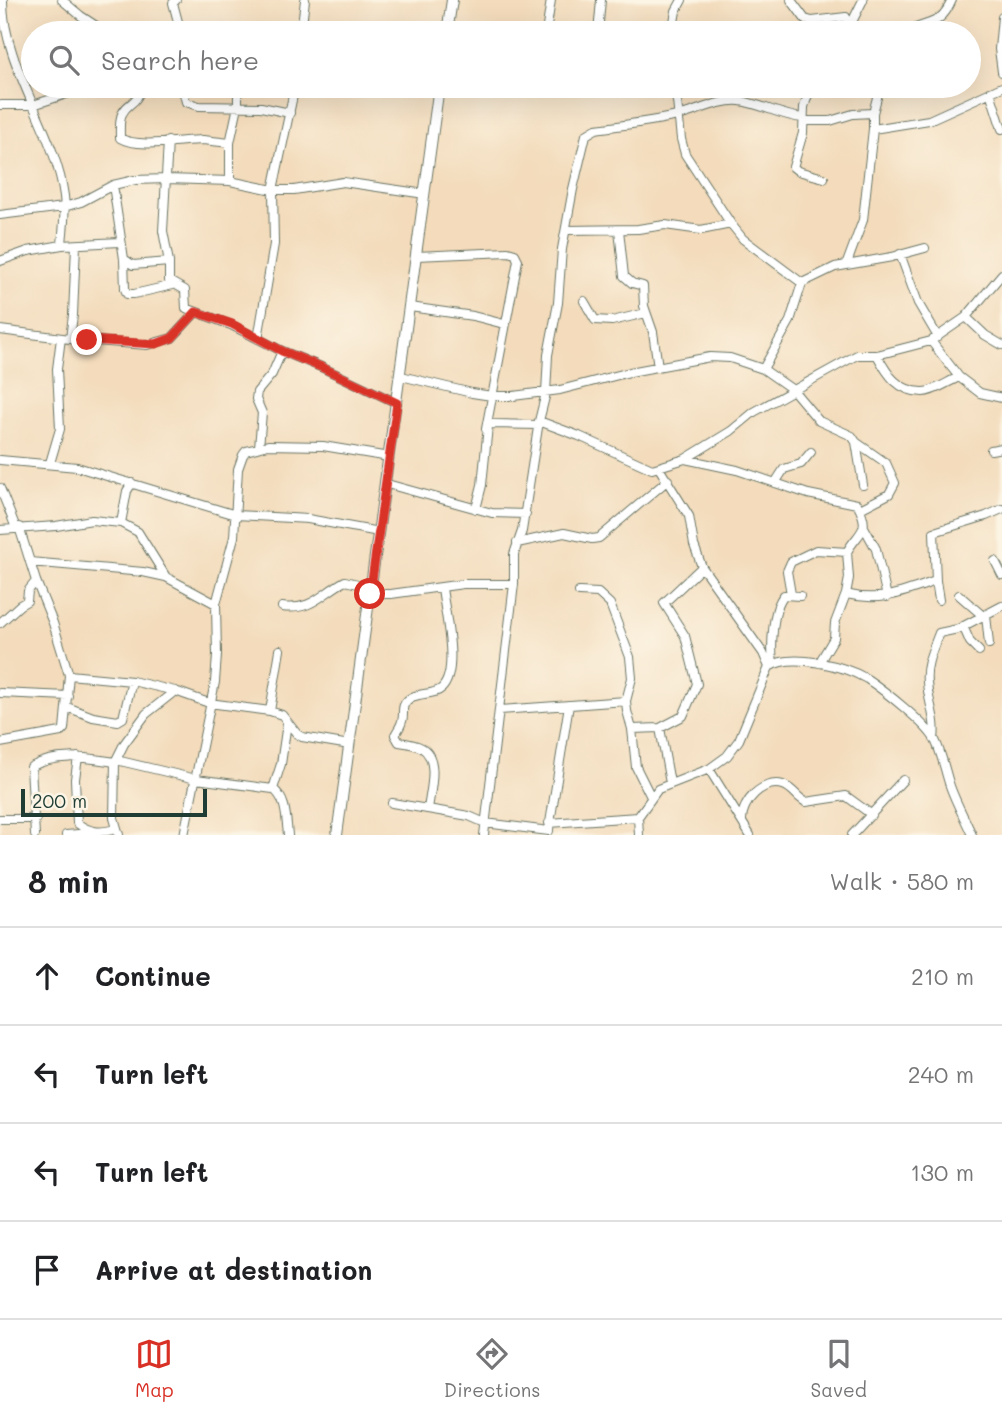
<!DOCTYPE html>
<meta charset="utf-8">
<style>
body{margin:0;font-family:Mali,sans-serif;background:#f6f6f6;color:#202124}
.scale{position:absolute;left:21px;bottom:18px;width:186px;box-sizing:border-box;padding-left:7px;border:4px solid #1f3d34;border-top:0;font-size:19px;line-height:24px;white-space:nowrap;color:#1f3d34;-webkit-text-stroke:5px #fcf5e5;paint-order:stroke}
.stop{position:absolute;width:21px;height:21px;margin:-16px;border:5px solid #d93025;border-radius:50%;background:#fff}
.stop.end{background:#d93025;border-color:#fff;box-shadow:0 2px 7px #0008}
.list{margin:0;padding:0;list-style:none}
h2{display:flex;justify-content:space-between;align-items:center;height:91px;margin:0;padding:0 28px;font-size:30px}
h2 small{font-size:23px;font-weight:400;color:#757577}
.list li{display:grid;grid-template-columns:46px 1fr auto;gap:21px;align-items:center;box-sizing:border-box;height:98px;padding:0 28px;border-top:2px solid #e0e0e0}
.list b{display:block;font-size:26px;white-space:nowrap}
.list em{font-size:23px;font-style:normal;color:#757577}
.icon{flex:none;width:38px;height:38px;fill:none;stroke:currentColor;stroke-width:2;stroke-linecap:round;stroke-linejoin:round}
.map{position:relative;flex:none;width:1002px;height:835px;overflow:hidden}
.search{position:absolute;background:#fff;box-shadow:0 7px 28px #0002;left:21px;right:21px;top:21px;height:77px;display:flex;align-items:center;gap:18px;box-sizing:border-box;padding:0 24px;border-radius:38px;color:#757577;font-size:26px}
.sheet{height:483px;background:#fff}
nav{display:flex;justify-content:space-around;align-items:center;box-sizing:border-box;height:98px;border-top:2px solid #e0e0e0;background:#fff;font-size:19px;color:#757577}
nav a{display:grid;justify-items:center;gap:4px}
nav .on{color:#d93025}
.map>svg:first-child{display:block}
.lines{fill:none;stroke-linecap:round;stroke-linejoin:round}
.minor-casing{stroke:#697463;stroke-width:10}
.major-casing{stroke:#697463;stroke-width:12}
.minor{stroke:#fff;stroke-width:8}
.major{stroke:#fff;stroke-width:10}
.route{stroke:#d93025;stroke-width:9}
</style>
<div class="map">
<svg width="1002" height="835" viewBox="0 0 1002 835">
<rect width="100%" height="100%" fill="#fcf5e5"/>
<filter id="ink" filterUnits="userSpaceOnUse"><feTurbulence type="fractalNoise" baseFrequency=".0143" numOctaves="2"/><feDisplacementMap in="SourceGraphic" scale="14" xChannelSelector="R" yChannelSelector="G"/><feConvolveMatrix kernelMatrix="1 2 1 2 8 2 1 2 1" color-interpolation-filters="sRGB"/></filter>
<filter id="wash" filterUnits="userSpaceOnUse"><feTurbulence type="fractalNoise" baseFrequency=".00686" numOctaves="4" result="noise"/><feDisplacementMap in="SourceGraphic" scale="28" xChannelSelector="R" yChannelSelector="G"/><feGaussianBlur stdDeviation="1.57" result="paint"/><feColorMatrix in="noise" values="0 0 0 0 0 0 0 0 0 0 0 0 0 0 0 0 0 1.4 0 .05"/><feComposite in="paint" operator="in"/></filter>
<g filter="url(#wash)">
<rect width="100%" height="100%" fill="#f3dbbb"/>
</g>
<g filter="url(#ink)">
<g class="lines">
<defs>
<path id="minor" d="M 3,0 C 2,64 56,133 64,196 C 66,212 63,229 62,245
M 62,0 L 81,16 L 107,33
M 176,0 L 173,3 L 181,33
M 791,0 L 805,19 L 812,21 L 846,17 L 853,33
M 1002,17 L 999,49 L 1002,72
M 850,26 L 863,0
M 301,33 L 305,0
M 546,33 L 551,0
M 598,33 L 601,0
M 672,33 L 676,11 L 682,0
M 883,33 L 908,31
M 906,33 C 927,20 940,28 952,0
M 141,86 C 137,106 128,101 122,114 C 119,120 120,131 120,138 C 138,149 181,140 203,140 C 212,141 221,142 230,143
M 182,86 L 186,102 L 199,106 L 261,107 L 290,113
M 671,86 L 677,101 L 681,139 L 685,154 L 731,224 L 743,239 L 802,283
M 811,86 L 804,107 L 803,133 L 793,167 L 798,171 L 824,178
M 990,92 L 1002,129
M 0,105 L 33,105 L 91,86
M 804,121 L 830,121 L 853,114 L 873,113
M 873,129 L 873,113 L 880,86
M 168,141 L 163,231 L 169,262 L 169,281 L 185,290 L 186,308 L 231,325 L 282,351 L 321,367 L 397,403
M 230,181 L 230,143 L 238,106 L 238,86
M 113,185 L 124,259 L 125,289 L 127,294 L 134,294 L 173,285
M 0,215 L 64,207 L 81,202 L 113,185 L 135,180 L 167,179 L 230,181 L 273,190 L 294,190 L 343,182 L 425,194
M 567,230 L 638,229 L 665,225 L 701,230 L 731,224
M 619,230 L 624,276 L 632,283 L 643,286 L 644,306 L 653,332 L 658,367
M 900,254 L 918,303 L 938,337
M 416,256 L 508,252 L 515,254 L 518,260 L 486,429
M 124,259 L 133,265 L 169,262
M 0,261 L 28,251 L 62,245 L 120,242
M 847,263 L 863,220 L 873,129 L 929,120 L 1002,87
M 584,301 L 595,320 L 612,321 L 646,313
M 410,307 L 473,316 L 504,324
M 966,317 L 985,335 L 1002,345
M 0,330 L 70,339 L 147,345 L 172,338 L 196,312
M 70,339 L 73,315 L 76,245
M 258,339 L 274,244 L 273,190 L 295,86
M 931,341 L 959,377 L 980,393 L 1002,398
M 877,355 C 887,374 898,392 923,392 C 934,392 949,381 959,377
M 763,369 L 790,321 L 802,283 L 835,267 L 892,257 L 925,248
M 401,376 L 472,393 L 492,396 L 513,396 L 560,390 L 630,372 L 710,357 L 730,358 L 763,369 L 793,390 L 819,421 L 852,436 L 856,442 L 863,485
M 539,421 L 579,436 L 652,469 L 685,459 L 731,431 L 754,412 L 857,355 L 877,355 L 931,341 L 966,317 L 1002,274
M 856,442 L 886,463 L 895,483 L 889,494 L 860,509
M 259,447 L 262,413 L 256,399 L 257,392 L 272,374 L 282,351
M 991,450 L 1002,448
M 685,459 L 737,470 L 808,494 L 857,504 C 873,532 857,532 847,552 L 849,578 L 846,594 L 835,623 L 834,638 L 819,663
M 0,460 L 77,467 L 236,515 L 308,519 L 379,532
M 50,463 L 60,429 L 57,369 L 61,338
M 659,468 L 689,516 L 694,545 L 702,567 L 763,653 L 769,667
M 775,483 L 784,469 L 801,464 L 811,452
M 387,484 L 492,513 L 526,514
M 0,488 L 16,528
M 476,509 L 482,485 L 488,426 L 492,424 L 539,425
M 121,523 L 127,491 L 132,483
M 864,527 L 876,549 L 887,597
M 0,530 L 56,526 L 92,520 L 121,523 L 138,532 L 166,577
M 517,543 L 564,533 L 592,539 L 599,538 L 668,480
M 995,561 L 1002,575
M 30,562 L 143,572 L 166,577 L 216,604
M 936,581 L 939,600
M 579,592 L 598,593 L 610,604 L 630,657 L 632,678 L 626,701 L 627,711 L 632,729 L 636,767 L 651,797
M 370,594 L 391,594 L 463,584 L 514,584
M 791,594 L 787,571 L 791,562 L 816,550 L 847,552
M 846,594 C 881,603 903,592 936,581 L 934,532 L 986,516 L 1002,509
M 959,595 L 983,616
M 282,607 C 312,611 321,594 345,581 L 371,587
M 986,615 L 989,644
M 0,623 L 20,605 L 27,601 L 28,591 L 36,581
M 963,626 L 970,642 L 979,651
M 773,664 C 771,646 772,609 784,595 L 800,596
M 69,675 L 132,681 L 175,691 L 209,703 L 270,711 L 282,715 L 297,734 L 302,737 L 350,745
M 0,693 L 68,696
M 67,707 L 93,717 L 118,721 L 123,718 L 132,681
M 500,710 L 626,701
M 270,711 L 280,650
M 660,728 L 670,783
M 632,729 L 660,728 L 683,716 L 697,684 L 685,636 L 664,603 L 702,567
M 934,739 C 937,719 928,702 927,682 C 925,665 933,649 939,633 L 958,629 L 1002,606
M 0,743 L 61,732 L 64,729 L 69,675 L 53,623 L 36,581 L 19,527
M 78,757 L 75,779 L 77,823 C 90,833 100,833 116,829
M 116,760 L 196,779 L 273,789 C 287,799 286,819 288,835
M 709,769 L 750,835
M 273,789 L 281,764 L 287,723
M 392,803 L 469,816 L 485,823 L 549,831
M 428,809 C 430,792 440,759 422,748 C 415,744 406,743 399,742 L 395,735 C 397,731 401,726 402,721 C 404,716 402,709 404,705 C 411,690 433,697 442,688 C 460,670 444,610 442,587
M 638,817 L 639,835
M 0,819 L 36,819
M 742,821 C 741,802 763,779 783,785 C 793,788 797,798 806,802 L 846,796 L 872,815
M 549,823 L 638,817 L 658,789 L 709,769 L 727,756 L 739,740 L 769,667 C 791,652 845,666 867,679 C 882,689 927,724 935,740 C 942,754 945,771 950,786 C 956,803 965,819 972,835
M 549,829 L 569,705
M 35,835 L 31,767 C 56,752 88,758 115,762
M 66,835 L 91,833
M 119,835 L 114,818 L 115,762 L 124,744 L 146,714 L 175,691
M 184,835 L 215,682 L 217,655 L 216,604 L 234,537 L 238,469 L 243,455 L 246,451 L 268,445 L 323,446 L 389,457
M 484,835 L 514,584 L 514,554 L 522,531 L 539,421 L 546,393 L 548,355 L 558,303 L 562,249 L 573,189 L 586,135 L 596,129 C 623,125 650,122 677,116 C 697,112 719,99 740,101 C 762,104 781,116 803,118
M 852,835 L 903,780"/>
<path id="major" d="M 447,33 L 452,0
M 337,835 L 439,86"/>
</defs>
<use href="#minor" class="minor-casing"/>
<use href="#major" class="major-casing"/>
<use href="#minor" class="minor"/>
<use href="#major" class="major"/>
</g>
</g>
<g class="lines" filter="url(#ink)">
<path class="route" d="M 87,340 L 156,344 L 172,338 L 196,312 L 232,324 L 282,351 L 321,367 L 397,403 L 370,594"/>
</g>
</svg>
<div class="scale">200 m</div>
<div class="stop" style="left:370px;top:594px"></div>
<div class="stop end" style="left:87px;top:340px"></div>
<div class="search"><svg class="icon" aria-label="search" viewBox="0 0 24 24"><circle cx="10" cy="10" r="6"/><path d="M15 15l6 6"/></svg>Search here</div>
</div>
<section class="sheet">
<h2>8 min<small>Walk · 580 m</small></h2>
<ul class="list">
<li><svg class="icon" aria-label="ahead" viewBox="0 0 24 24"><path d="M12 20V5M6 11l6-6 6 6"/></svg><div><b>Continue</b></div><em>210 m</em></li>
<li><svg class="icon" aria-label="left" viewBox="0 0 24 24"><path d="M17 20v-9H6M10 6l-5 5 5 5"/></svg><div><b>Turn left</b></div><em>240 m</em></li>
<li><svg class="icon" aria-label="left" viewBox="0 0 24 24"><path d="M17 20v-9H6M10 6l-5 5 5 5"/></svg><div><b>Turn left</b></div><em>130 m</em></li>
<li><svg class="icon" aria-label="arrive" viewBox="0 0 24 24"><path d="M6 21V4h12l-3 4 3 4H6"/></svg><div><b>Arrive at destination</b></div></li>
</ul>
</section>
<nav>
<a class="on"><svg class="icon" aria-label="map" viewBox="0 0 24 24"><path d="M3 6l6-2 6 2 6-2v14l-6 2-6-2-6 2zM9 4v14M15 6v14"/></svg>Map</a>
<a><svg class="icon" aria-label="directions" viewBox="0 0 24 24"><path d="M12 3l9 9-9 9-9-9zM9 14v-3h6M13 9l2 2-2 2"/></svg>Directions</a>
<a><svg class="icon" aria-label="saved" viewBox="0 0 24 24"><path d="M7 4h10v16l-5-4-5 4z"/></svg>Saved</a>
</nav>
